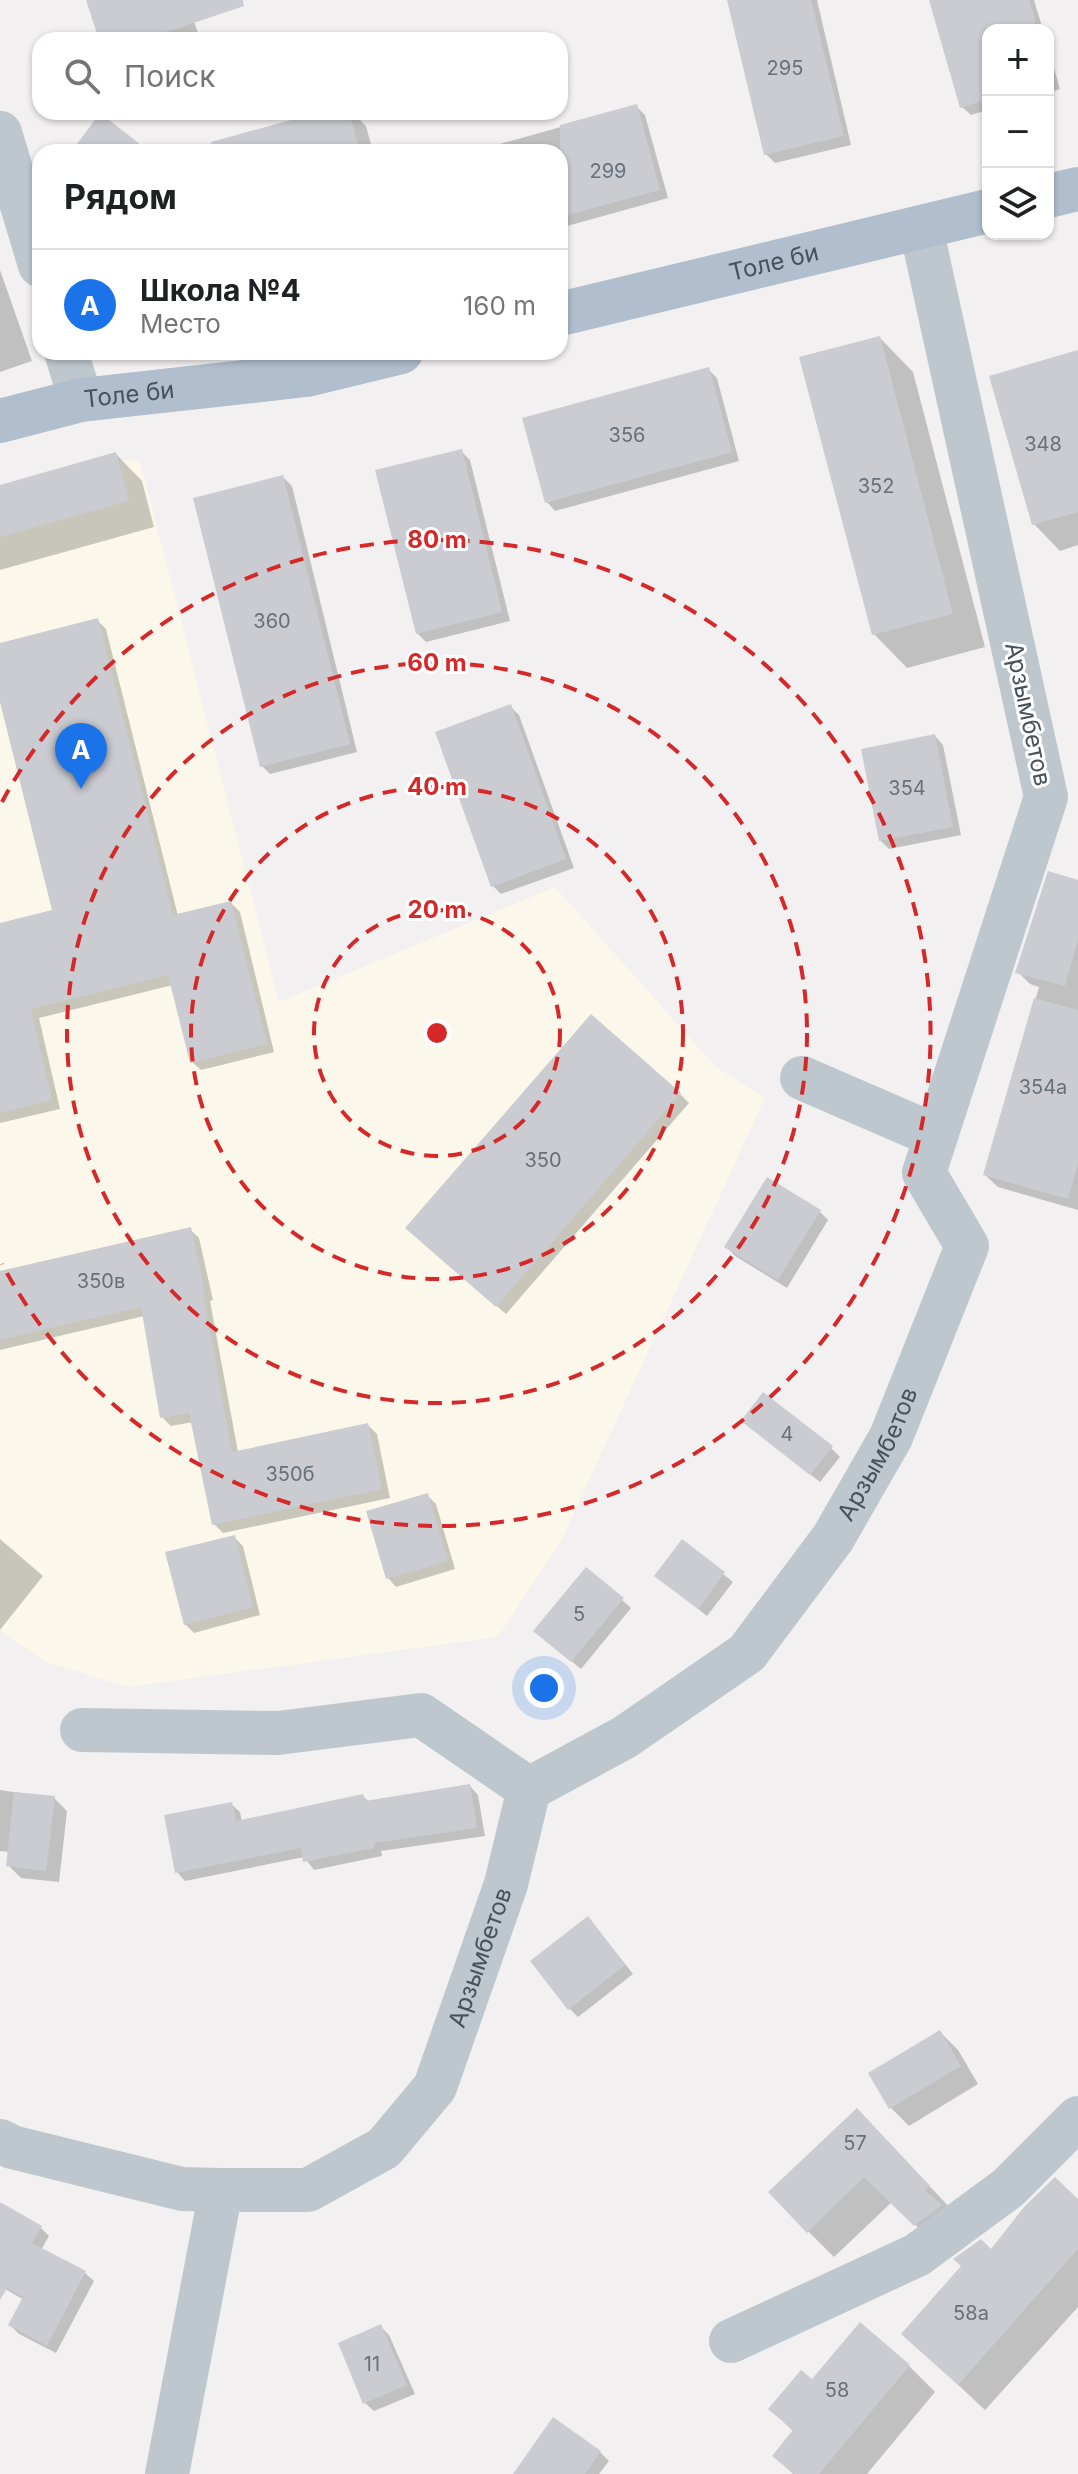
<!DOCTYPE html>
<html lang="ru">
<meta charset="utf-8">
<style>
body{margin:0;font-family:Inter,sans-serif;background:#f6f6f6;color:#202124}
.controls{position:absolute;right:24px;top:24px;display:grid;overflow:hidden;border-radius:16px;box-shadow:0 2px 6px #0004}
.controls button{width:72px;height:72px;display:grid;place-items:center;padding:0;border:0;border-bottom:2px solid #e0e0e0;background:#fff;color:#202124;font:40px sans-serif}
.you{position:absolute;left:544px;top:1688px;width:28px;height:28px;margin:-20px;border:6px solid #fff;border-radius:50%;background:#1a73e8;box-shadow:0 0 0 12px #1a73e833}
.badge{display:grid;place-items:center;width:52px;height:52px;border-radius:50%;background:#1a73e8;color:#fff;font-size:26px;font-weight:700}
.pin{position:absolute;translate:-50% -66px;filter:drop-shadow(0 2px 4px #0008)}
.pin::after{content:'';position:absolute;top:42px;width:28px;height:24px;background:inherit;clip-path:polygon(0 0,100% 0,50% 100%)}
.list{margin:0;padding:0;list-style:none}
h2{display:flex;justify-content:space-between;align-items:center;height:104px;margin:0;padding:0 32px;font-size:34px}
h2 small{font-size:26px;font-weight:400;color:#757577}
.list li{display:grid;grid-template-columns:52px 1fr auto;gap:24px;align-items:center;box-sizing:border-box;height:112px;padding:0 32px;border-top:2px solid #e0e0e0}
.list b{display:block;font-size:30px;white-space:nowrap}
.list p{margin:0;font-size:26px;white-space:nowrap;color:#757577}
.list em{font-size:26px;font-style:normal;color:#757577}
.icon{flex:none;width:44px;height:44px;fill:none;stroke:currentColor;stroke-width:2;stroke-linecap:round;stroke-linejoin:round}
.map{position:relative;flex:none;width:1078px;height:2474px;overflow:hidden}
.search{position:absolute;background:#fff;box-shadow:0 2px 6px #0004;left:32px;top:32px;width:536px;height:88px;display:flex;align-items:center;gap:20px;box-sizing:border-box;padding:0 28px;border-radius:24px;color:#757577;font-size:30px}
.panel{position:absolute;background:#fff;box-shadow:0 2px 6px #0004;left:32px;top:144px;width:536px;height:216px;border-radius:24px}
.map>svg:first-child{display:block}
.commercial{fill:#fbf7ea}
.shadow{fill:#0003}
.building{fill:#caccd2}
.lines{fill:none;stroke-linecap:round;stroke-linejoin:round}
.minor{stroke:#bec7ce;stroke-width:44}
.major{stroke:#b0becd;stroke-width:44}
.ring{fill:none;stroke:#d62828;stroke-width:4;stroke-dasharray:14 10}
.labels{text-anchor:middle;stroke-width:6;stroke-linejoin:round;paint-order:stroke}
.number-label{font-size:20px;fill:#68707a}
.street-label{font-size:24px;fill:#48525c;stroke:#fff}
.centre{fill:#d62828;stroke:#fff;stroke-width:4}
.ring-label{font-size:24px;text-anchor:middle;font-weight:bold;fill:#d62828;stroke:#fff;stroke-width:6;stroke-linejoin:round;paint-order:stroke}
</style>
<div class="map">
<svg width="1078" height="2474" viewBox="0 0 1078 2474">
<rect width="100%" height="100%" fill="#f2f0f0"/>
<path class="commercial" d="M 96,459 L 140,461 L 279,1002 L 555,887 L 716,1067 L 765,1098 L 561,1541 L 498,1637 L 127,1687 L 44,1661 L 0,1630 L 0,486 Z"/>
<path class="shadow" d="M 88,0 L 187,0 L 198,33 L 176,40 L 101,40 Z
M 729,0 L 817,0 L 851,145 L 775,163 L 766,154 Z
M 931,0 L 1034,0 L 1043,30 L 988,30 L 988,110 L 971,115 L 962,107 Z
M 1048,47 L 1060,89 L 1048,93 Z
M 636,106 L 645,115 L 668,198 L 560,228 L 560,152 L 479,152 L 478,150 Z
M 328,112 L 352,112 L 366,126 L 373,152 L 277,152 Z
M 0,270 L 32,361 L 0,372 Z
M 880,338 L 913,372 L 985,647 L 907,668 L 874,634 Z
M 1078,359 L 1078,545 L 1060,551 L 1034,524 Z
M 708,369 L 717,378 L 739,461 L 555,511 L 547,502 Z
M 461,451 L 470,460 L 510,621 L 426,642 L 417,633 Z
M 116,454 L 142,481 L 154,527 L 0,570 L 0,487 Z
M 283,477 L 292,486 L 357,752 L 270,774 L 262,766 Z
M 98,621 L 106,629 L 178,916 L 231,903 L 240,912 L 274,1052 L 201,1070 L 192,1062 L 173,985 L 39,1018 L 60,1109 L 0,1123 L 0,925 L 54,912 L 0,694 L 0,645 Z
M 510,706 L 519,715 L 574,868 L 501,894 L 492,885 Z
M 935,736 L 943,745 L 961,835 L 889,849 L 880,840 Z
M 1078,882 L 1078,1210 L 998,1187 L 985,1175 L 1039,987 L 1030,984 L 1018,972 Z
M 680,1094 L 689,1103 L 506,1314 L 417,1237 Z
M 820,1212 L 828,1220 L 787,1288 L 735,1256 L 727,1247 Z
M 190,1229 L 199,1238 L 213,1300 L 210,1301 L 238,1452 L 368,1425 L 377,1434 L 390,1498 L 223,1533 L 214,1524 L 193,1422 L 171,1426 L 162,1417 L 144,1316 L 0,1350 L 0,1273 Z
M 752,1429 L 831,1448 L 840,1457 L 820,1482 Z
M 427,1495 L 436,1504 L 455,1569 L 396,1587 L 388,1578 Z
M 234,1537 L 243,1546 L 260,1615 L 194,1633 L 185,1624 Z
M 0,1539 L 43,1576 L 0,1630 Z
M 683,1542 L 733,1582 L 707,1616 L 657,1576 Z
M 587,1569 L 631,1608 L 581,1669 L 544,1639 Z
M 470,1786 L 478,1795 L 485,1836 L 381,1851 L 382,1856 L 314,1870 L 304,1857 L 185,1881 L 177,1872 L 231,1804 L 240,1812 L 242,1822 L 363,1796 L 369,1802 Z
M 0,1790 L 54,1798 L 67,1811 L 59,1882 L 21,1878 L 8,1865 L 9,1852 L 0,1851 Z
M 596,1927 L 633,1974 L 578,2017 L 569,2008 Z
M 940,2032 L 958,2050 L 978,2084 L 909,2126 L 891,2108 Z
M 883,2137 L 955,2213 L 942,2251 L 892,2202 L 834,2257 L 808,2231 Z
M 1078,2201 L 1078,2307 L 985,2410 L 904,2334 L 963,2267 Z
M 0,2205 L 40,2227 L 49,2236 L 41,2250 L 85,2273 L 94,2281 L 56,2353 L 19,2334 L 10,2325 L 24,2300 L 0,2286 Z
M 381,2327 L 389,2335 L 415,2394 L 374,2411 L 365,2403 Z
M 909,2366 L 935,2392 L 867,2474 L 793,2474 L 775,2456 L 794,2432 L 770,2409 L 812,2382 Z
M 600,2452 L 609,2461 L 599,2474 L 516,2474 Z"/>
<path class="building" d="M 86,0 L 243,0 L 244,6 L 143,40 L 99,40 Z
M 727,0 L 811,0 L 844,136 L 764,155 Z
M 929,0 L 1029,0 L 1038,30 L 988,30 L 988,99 L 960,108 Z
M 637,104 L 660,190 L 560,217 L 560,125 Z
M 320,112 L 349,112 L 360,152 L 213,152 L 211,142 Z
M 100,113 L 150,152 L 71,152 Z
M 880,336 L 953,614 L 872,635 L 799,357 Z
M 1078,350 L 1078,512 L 1032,525 L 989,376 Z
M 709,367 L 732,452 L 545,503 L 522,418 Z
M 462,449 L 502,612 L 416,634 L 375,470 Z
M 116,452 L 129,501 L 0,537 L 0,485 Z
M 283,475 L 350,744 L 260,767 L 193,498 Z
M 98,618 L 173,915 L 231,901 L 267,1044 L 190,1063 L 168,975 L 31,1009 L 52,1100 L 0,1113 L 0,923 L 52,910 L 0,702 L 0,643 Z
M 511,704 L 566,859 L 491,887 L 435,732 Z
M 935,734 L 953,827 L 879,841 L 861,749 Z
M 1048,871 L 1078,880 L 1078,939 L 1065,986 L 1015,973 Z
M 1034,998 L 1078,1010 L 1078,1163 L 1068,1199 L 983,1175 Z
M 591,1014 L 681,1093 L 496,1307 L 405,1228 Z
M 767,1177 L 821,1210 L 778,1280 L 724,1247 Z
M 191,1227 L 205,1292 L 203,1292 L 232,1452 L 368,1423 L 382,1489 L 212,1525 L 189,1413 L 160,1418 L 141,1307 L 0,1340 L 0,1271 Z
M 763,1392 L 833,1446 L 810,1475 L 741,1421 Z
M 428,1493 L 448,1561 L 386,1579 L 366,1511 Z
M 235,1535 L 253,1607 L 184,1625 L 165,1552 Z
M 682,1539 L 725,1572 L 698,1609 L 654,1576 Z
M 586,1567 L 624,1598 L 571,1662 L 533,1631 Z
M 470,1784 L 477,1828 L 374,1843 L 374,1848 L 303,1862 L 301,1848 L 175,1873 L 164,1815 L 232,1802 L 236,1821 L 363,1794 L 365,1801 Z
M 14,1792 L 55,1796 L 46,1871 L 6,1866 Z
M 588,1916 L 625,1965 L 568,2010 L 530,1961 Z
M 940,2030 L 961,2066 L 889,2109 L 868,2073 Z
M 857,2108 L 930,2186 L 925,2190 L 942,2205 L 914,2226 L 864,2177 L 807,2233 L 768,2192 Z
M 1055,2177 L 1078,2199 L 1078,2249 L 958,2385 L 901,2334 L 961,2266 L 953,2259 L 981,2239 L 991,2249 L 1024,2207 Z
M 0,2202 L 42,2226 L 32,2243 L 86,2271 L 47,2346 L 8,2325 L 23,2297 L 7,2288 L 0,2300 Z
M 860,2322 L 910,2365 L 819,2474 L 794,2474 L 772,2456 L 793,2430 L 768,2409 L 801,2370 L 812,2379 Z
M 381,2324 L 407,2385 L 363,2404 L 338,2343 Z
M 553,2417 L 601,2451 L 585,2474 L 513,2474 Z"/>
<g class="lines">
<g class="minor">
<path d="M 0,133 L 40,265"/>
<path d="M 66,352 L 81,400"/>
<path d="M 802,1078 L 936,1136"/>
<path d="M 82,1730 L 278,1733 L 421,1715 L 529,1789"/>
<path id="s1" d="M 0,2141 L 12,2147 L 182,2189 L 221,2190 L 308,2190 L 384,2148 L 435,2087 L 506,1884 L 529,1789 L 625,1737 L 747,1653 L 833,1538 L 891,1437 L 967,1246 L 924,1173 L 1046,797 L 921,228"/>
<path d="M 731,2341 L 917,2255 L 1008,2188 L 1078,2118"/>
<path d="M 167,2474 L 221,2190"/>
</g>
<g class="major">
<path d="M 1048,196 L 1078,189"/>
<path id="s2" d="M 560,314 L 988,211"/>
<path id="s3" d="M 0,421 L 81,400 L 306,375 L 401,352"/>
</g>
</g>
<g class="ring">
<circle cx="437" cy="1033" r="123"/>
<circle cx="437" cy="1033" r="246"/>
<circle cx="437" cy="1033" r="370"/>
<path d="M2 802A493 493 0 1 1 2 1264"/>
</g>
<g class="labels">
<g class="number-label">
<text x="785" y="75">295</text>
<text x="608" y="178">299</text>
<text x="627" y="442">356</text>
<text x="1043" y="451">348</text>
<text x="876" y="493">352</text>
<text x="272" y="628">360</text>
<text x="907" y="795">354</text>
<text x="1043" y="1094">354а</text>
<text x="543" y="1167">350</text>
<text x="101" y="1288">350в</text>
<text x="787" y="1441">4</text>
<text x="290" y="1481">350б</text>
<text x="579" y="1621">5</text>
<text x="855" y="2150">57</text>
<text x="971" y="2320">58а</text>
<text x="372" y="2371">11</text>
<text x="837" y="2397">58</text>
</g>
<g class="street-label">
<text dy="8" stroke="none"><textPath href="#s2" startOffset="220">Толе би</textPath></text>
<text dy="8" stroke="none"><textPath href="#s3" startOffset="132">Толе би</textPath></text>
<text transform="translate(1028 714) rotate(78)" y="8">Арзымбетов</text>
<text dy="8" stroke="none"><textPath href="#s1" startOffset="1290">Арзымбетов</textPath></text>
<text dy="8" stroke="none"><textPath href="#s1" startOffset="618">Арзымбетов</textPath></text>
</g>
</g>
<circle cx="437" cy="1033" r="12" class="centre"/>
<g class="ring-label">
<text x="437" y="548">80 m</text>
<text x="437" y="671">60 m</text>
<text x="437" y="795">40 m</text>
<text x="437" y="918">20 m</text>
</g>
</svg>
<div class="controls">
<button>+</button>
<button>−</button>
<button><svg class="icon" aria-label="layers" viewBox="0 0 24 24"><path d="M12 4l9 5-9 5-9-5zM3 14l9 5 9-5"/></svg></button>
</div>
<div class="you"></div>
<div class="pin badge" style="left:81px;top:789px">A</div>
<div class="search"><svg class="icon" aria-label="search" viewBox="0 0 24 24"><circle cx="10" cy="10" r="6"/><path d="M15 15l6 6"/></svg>Поиск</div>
<section class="panel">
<h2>Рядом<small></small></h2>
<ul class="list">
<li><span class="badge">A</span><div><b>Школа №4</b><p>Место</p></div><em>160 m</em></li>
</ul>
</section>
</div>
